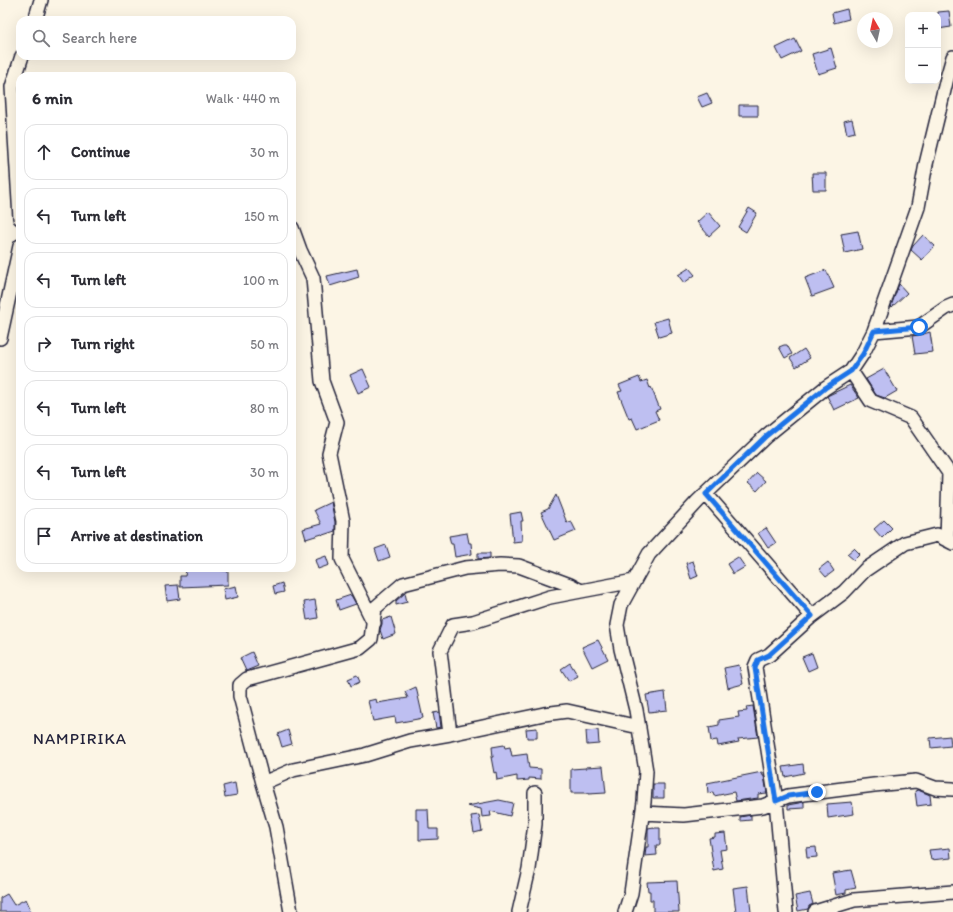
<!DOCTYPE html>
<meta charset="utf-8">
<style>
body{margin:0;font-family:Itim,sans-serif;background:#f7f7f7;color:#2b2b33}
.controls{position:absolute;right:12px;top:12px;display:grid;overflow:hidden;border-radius:8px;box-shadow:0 4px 16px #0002}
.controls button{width:36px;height:36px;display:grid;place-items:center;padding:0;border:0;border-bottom:1px solid #e1e1e2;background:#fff;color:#2b2b33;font:20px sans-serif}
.compass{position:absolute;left:857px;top:12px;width:36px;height:36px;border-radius:50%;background:#fff;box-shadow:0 4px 16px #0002;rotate:351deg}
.stop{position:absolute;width:12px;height:12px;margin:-9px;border:3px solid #1a73e8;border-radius:50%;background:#fff}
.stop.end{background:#1a73e8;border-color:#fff;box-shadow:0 1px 4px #0008}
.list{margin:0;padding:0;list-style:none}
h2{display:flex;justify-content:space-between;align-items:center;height:52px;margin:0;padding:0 16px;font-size:17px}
h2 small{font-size:13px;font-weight:400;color:#7c7c81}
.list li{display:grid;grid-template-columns:26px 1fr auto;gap:12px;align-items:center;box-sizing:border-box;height:56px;margin:0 8px 8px;padding:0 8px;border:1px solid #e1e1e2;border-radius:12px}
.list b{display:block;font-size:15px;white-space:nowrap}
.list em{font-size:13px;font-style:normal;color:#7c7c81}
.icon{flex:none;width:22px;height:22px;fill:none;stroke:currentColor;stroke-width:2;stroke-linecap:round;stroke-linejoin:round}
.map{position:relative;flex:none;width:953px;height:912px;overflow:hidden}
.search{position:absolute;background:#fff;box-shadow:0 4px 16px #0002;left:16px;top:16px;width:280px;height:44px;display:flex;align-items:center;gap:10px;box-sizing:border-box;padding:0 14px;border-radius:12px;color:#7c7c81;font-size:15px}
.panel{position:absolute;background:#fff;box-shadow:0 4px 16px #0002;left:16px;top:72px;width:280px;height:500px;border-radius:12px}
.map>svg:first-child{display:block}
.building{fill:#bebff1;stroke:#22223b}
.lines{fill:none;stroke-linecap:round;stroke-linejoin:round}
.minor-casing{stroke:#22223b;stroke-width:16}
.minor{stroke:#fcf5e5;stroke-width:13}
.route{stroke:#1a73e8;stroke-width:5}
.labels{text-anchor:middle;stroke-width:3;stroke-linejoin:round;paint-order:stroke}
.quarter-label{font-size:16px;letter-spacing:1px;fill:#22223b;stroke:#fcf5e5}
</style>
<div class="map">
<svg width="953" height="912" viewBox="0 0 953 912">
<rect width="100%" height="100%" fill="#fcf5e5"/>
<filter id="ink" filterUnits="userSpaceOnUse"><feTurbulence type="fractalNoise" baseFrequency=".025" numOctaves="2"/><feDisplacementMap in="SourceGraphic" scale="8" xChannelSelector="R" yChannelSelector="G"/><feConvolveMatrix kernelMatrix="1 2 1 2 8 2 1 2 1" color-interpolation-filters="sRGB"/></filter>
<g filter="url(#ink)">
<path class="building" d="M 847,9 L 849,19 L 834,23 L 832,13 Z
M 949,11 L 951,27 L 938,29 L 938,12 Z
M 795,39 L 801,51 L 782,60 L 776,48 Z
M 831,48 L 837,68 L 818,74 L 812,54 Z
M 707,93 L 712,103 L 702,107 L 697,97 Z
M 739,105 L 758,105 L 758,116 L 739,116 Z
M 852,119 L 855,132 L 847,134 L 844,121 Z
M 812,173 L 826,173 L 826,190 L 813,190 Z
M 749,208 L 757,213 L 746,232 L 738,227 Z
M 708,212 L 720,226 L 709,236 L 697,222 Z
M 858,231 L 862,249 L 845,253 L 841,234 Z
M 923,235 L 935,246 L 922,260 L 911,250 L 913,246 Z
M 689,268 L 695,275 L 684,283 L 678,275 Z
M 357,269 L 359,277 L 330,286 L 327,276 Z
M 826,270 L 834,288 L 812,296 L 805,278 Z
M 899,284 L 907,293 L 892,307 L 891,306 Z
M 668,318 L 672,333 L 659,337 L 654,322 Z
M 930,332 L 933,352 L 915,354 L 912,336 L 920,335 Z
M 784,345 L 787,345 L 792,354 L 785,358 L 779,347 Z
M 804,349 L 810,358 L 796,367 L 790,358 Z
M 363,369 L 371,387 L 358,393 L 350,375 Z
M 884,369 L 897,391 L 885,398 L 876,395 L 866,379 Z
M 639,377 L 641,382 L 647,380 L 650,388 L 651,387 L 660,409 L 655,411 L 659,420 L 637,429 L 632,418 L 629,419 L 618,392 L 622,391 L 619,385 Z
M 850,385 L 859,398 L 834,410 L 827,396 Z
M 757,473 L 766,481 L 757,491 L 748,483 Z
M 556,495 L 567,523 L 571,521 L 576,531 L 554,540 L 541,512 L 548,509 Z
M 331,502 L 335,522 L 335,531 L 323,535 L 322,534 L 306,539 L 303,529 L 321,524 L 314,510 Z
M 521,512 L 523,521 L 521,521 L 522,541 L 513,542 L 510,514 Z
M 884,520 L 892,528 L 882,538 L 874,529 Z
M 766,528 L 776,543 L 768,548 L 758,533 Z
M 467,533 L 469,543 L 471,543 L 472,554 L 455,557 L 453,544 L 451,544 L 449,536 Z
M 386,545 L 390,557 L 379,561 L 375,549 Z
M 854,548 L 860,554 L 854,560 L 847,554 Z
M 478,553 L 490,553 L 490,558 L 478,559 Z
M 326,556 L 329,565 L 318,569 L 315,560 Z
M 738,557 L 745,567 L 733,574 L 727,564 Z
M 693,561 L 698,576 L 691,579 L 686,563 Z
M 828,562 L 834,571 L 826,577 L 819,569 Z
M 211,568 L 212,570 L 228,571 L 228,585 L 180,587 L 180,576 L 185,576 L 186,570 Z
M 282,583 L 284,592 L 275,594 L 273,586 Z
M 178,585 L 180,599 L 167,601 L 165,586 Z
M 236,586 L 238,597 L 225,600 L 223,589 Z
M 405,593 L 407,602 L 396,605 L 396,601 Z
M 351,595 L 356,604 L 339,610 L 336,600 Z
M 315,600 L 318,618 L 307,620 L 304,602 Z
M 391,617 L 396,634 L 383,639 L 380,630 L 382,624 L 382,620 Z
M 598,640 L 608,659 L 592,667 L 582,647 Z
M 252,652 L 258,666 L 246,671 L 240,658 Z
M 812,653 L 817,667 L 808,671 L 802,657 Z
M 570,663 L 578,676 L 569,681 L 561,669 Z
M 739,665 L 743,684 L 728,688 L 724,668 Z
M 357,675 L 360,682 L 351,686 L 348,679 Z
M 416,687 L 423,718 L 396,723 L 395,717 L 373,721 L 368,701 L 376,699 L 377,703 L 408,698 L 405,692 Z
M 665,692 L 667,710 L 649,712 L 646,695 Z
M 753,706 L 758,737 L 738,739 L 739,742 L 718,746 L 717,740 L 711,741 L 709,727 L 719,725 L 719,720 L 739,717 L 738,712 L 747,711 L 746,707 Z
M 439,712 L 441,727 L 436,728 L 433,713 Z
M 537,728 L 537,738 L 527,738 L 526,729 Z
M 288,730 L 292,744 L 282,747 L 278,734 Z
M 598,730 L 599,744 L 587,745 L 586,731 Z
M 950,736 L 951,746 L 931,748 L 930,738 Z
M 504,745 L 505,748 L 510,747 L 512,756 L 527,754 L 529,768 L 541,769 L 541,779 L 529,778 L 529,780 L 517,781 L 517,776 L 497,780 L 496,772 L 494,773 L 491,757 L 493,757 L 492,747 Z
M 803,764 L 804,773 L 785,777 L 783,767 Z
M 603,766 L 606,793 L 588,794 L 588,793 L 571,793 L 571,769 L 586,768 L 586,767 Z
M 762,772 L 763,776 L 764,776 L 767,793 L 758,794 L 758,798 L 736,801 L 734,792 L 714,796 L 713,792 L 708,793 L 707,783 Z
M 235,783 L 237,795 L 225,797 L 223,786 Z
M 653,784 L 664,784 L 664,798 L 653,798 Z
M 918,790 L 930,795 L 931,804 L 917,806 L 915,791 Z
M 499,800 L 513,803 L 510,816 L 490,811 L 491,816 L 482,817 L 481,809 L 467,806 Z
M 804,802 L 804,808 L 788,809 L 788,805 Z
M 852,802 L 854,814 L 828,818 L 827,804 Z
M 416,809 L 428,809 L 429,829 L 438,829 L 438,839 L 419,840 L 419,820 L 416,820 Z
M 479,815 L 482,831 L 474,833 L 471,816 Z
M 751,815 L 751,820 L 740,821 L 740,817 Z
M 654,827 L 654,828 L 660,828 L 660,845 L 656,845 L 657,855 L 645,856 L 646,847 L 648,847 L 648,828 Z
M 725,833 L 727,849 L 720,850 L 723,869 L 714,871 L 709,838 L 715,837 L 715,834 Z
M 816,847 L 817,857 L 807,858 L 806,848 Z
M 950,848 L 951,858 L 931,860 L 929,850 Z
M 851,870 L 856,888 L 846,890 L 846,893 L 836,895 L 832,873 Z
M 677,881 L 679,912 L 653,912 L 653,900 L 650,900 L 650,891 L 648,891 L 647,882 Z
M 748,886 L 751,912 L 736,912 L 733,888 Z
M 810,893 L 813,904 L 809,906 L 808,909 L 798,911 L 795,896 Z
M 7,894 L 14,905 L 26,899 L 30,908 L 29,908 L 31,912 L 0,912 L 0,898 Z"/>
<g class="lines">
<defs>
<path id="minor" d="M 35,20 L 41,0
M 20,218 L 12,87 L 22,56
M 292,228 L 300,250 L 313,278 L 322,381 L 337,422 L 329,453 L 343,521 L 342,559 L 374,623
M 874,331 L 919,327 L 946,308 L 953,305
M 0,338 L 20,246
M 851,371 L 871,401 L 911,418 L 949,473 L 947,540
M 706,494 L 812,616
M 450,734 L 440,651 L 453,625 L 473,622 L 550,597 L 581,591
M 263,783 L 293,770 L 365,755 L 410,741 L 450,734 L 544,714 L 567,711 L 639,727
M 643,813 L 684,815 L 763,806 L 788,796 L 874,785 L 916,781 L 935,788 L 953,789
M 291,912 L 276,827 L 263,783 L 240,696 L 240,685 L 247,679 L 360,648 L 371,639 L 375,608 L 403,584 L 465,568 L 500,565 L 519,566 L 570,585 L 581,591 L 634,581
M 519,912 L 529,869 L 535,824 L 535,793
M 625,912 L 631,893 L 644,802 L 646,771 L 636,710 L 621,649 L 617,625 L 621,605 L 649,554 L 698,501 L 766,436 L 825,388 L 851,371 L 863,353 L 874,331 L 918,207 L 926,164 L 947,78 L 953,57
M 786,912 L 776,801 L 755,667 L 758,660 L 769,655 L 812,616 L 844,592 L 865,570 L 905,543 L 937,535 L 953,543
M 815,912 L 854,900 L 953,892"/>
</defs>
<use href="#minor" class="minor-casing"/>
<use href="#minor" class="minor"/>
</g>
</g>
<g class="lines" filter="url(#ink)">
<path class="route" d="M 817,792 L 788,796 L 776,801 L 755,668 L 758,660 L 769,655 L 812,616 L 706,494 L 766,436 L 825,388 L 851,371 L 863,354 L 874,331 L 919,327"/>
</g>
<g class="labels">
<g class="quarter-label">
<text x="80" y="744">NAMPIRIKA</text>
</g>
</g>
</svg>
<div class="controls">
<button>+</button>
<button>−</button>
</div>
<svg class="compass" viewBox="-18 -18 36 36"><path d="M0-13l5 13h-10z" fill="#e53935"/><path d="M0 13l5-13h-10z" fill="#7c7c81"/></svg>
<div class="stop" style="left:919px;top:327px"></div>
<div class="stop end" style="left:817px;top:792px"></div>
<div class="search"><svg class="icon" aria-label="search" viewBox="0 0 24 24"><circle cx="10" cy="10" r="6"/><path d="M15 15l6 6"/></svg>Search here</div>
<section class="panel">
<h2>6 min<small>Walk · 440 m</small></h2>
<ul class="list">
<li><svg class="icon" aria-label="ahead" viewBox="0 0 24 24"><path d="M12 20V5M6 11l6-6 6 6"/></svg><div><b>Continue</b></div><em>30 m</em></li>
<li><svg class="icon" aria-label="left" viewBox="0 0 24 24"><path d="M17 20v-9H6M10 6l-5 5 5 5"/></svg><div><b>Turn left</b></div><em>150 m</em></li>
<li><svg class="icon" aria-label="left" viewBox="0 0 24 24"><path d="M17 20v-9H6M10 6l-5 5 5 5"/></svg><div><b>Turn left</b></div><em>100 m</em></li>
<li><svg class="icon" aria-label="right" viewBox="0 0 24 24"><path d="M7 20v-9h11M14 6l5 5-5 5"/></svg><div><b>Turn right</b></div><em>50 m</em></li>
<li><svg class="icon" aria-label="left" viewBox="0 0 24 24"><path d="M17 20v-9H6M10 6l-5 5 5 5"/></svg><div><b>Turn left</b></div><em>80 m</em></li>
<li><svg class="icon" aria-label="left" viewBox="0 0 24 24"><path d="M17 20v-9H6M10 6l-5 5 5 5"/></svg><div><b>Turn left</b></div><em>30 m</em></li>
<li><svg class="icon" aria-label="arrive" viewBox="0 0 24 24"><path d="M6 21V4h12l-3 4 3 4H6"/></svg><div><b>Arrive at destination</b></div></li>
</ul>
</section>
</div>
